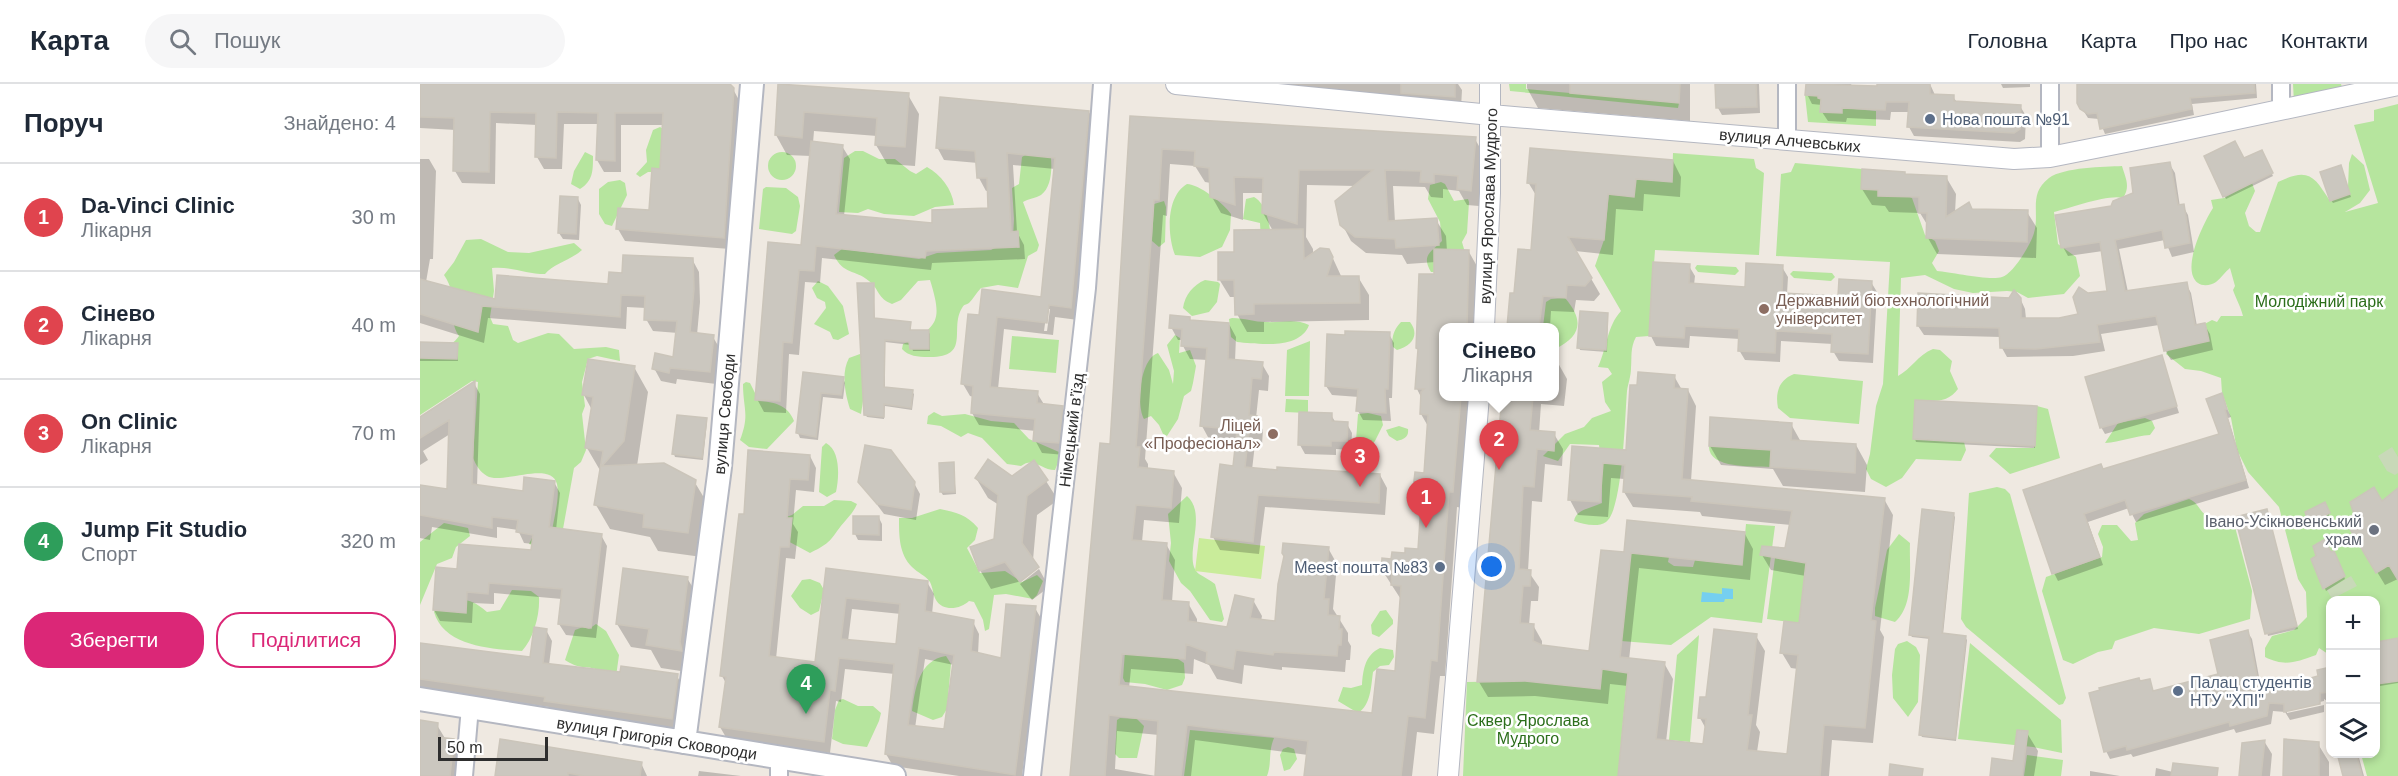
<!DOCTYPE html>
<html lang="uk">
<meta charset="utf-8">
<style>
body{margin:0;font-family:Helvetica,sans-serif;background:#f6f6f7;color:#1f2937}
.controls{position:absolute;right:18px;bottom:18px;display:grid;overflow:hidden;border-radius:12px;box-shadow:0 3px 9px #0003}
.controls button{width:54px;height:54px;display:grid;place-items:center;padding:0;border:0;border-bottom:2px solid #e0e1e3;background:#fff;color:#1f2937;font:30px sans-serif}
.scale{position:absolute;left:18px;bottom:15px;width:110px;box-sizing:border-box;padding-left:6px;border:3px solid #2e2e2e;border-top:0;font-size:16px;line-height:21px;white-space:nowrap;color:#2e2e2e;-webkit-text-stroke:4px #fff;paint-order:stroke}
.you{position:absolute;left:1072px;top:483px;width:21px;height:21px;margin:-15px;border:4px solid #fff;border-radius:50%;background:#1a73e8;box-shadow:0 0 0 9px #1a73e833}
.badge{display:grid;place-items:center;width:39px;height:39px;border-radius:50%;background:#db2777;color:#fff;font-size:20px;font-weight:700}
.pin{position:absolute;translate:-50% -50px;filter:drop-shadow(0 2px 3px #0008)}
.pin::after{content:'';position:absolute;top:32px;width:21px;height:18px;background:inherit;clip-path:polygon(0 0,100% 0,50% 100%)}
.popup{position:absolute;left:1019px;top:239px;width:120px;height:78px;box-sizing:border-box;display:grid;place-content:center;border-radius:12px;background:#fff;filter:drop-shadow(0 2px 4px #0005);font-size:20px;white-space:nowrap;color:#747a83}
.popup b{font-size:22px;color:#1f2937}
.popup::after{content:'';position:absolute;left:50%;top:100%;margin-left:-12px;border:12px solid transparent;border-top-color:#fff}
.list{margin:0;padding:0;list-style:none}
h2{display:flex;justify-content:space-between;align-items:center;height:78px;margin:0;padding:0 24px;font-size:26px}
h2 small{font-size:20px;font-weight:400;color:#747a83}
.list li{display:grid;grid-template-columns:39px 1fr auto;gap:18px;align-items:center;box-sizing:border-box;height:108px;padding:0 24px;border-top:2px solid #e0e1e3}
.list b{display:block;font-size:22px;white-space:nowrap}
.list p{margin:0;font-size:20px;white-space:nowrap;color:#747a83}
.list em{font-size:20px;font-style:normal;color:#747a83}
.actions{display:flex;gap:12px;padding:18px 24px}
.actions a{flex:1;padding:14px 0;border:2px solid #db2777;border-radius:24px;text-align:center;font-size:21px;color:#db2777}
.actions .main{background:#db2777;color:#fff}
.icon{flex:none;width:33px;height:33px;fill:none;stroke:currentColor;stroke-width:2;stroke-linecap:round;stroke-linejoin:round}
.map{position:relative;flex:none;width:1978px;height:692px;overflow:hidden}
header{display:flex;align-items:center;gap:36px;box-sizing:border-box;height:84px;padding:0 30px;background:#fff;border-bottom:2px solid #e0e1e3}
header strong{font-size:28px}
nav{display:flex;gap:33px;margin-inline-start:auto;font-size:21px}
.search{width:420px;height:54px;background:#f6f6f7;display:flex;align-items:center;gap:15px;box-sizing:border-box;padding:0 21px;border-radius:33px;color:#747a83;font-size:22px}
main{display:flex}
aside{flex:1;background:#fff}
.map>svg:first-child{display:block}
.green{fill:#b6e59e}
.cemetery{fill:#c8d9b8}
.pitch{fill:#c9ec9a}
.water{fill:#75cff0}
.shadow{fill:#0003;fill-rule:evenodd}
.building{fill:#cbc7bf;stroke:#cbc5ba;stroke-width:1.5;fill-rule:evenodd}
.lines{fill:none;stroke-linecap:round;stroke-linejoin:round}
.minor-casing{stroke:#b4b7c1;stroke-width:20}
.tertiary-casing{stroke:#b4b7c1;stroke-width:22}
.secondary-casing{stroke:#b4b7c1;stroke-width:26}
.minor{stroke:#fff;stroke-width:16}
.tertiary{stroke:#fff;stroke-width:20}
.secondary{stroke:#fff;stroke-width:22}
.service-dot{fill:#5c6f8a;stroke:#fff;stroke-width:2}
.education-dot{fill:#8d6e63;stroke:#fff;stroke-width:2}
.worship-dot{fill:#6b7280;stroke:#fff;stroke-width:2}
.labels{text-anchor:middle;stroke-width:5;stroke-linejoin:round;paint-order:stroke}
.service-label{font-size:16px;fill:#4e5e75;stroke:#fff;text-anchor:start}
.street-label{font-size:16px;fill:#2e2e2e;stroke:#fff}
.education-label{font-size:16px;fill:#785e54;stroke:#fff;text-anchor:start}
.park-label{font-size:16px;fill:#2c6e1b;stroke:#fff}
.worship-label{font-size:16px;fill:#5b616d;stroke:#fff;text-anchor:end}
</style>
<header>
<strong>Карта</strong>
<div class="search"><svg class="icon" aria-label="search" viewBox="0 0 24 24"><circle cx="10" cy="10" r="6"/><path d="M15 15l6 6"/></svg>Пошук</div>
<nav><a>Головна</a><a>Карта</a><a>Про нас</a><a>Контакти</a></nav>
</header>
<main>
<aside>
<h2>Поруч<small>Знайдено: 4</small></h2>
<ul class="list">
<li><span class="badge" style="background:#e0444e">1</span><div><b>Da-Vinci Сlinic</b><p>Лікарня</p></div><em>30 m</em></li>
<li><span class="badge" style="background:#e0444e">2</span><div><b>Сінево</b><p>Лікарня</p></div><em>40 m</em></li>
<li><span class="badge" style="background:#e0444e">3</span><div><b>On Clinic</b><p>Лікарня</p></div><em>70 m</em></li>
<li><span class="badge" style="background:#2e9e5b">4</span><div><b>Jump Fit Studio</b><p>Спорт</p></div><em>320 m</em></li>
</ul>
<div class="actions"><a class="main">Зберегти</a><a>Поділитися</a></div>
</aside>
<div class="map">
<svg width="1978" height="692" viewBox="0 0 1978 692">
<rect width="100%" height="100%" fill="#efe9e1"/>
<path class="green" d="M 1089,0 L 1106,0 L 1106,5 L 1259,19 L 1258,24 L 1090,7 Z
M 1873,0 L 1921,0 L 1922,3 L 1874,19 Z
M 1385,11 L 1398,12 L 1398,14 L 1401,15 L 1401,28 L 1421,29 L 1422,24 L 1456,27 L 1456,42 L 1388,38 Z
M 1978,20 L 1978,692 L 1947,692 L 1941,670 L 1956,670 L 1956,516 L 1910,516 L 1910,579 L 1908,570 L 1899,564 L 1896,571 C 1876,578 1865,583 1845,573 L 1845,564 L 1852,552 L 1874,546 L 1887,533 L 1886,508 L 1878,495 L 1859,423 L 1828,388 L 1817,366 L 1811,334 L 1802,309 L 1801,294 L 1781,287 L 1765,285 L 1746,270 L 1753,257 L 1792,236 L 1797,238 L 1801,232 L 1823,232 C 1820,221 1816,215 1813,206 L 1815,202 L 1810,184 C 1805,188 1801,194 1796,198 C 1792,201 1783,203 1778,199 C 1760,186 1784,138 1793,124 L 1791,116 L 1804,114 L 1832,99 L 1835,107 L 1825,129 L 1829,142 L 1836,148 L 1840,148 L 1858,98 C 1889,83 1894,92 1910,117 L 1928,103 L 1929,79 L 1932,70 L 1944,81 L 1950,106 L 1940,119 L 1925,128 L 1958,119 L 1934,41 L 1954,37 L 1954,26 Z
M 240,43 L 245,46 L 241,83 L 237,88 L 228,88 L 220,93 L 216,90 L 227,78 L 226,66 L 233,46 Z
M 628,57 C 632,71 635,101 621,111 C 616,114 608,115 603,118 L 619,161 L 617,167 L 608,172 L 598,204 L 578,201 L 561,204 C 556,209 553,215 549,219 C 545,222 545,219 542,224 C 529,245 552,274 508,273 C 498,273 488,272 482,265 L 483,260 C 520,243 522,235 510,196 L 498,197 L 481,216 L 472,220 C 457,214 460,206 449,197 C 435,185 423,191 414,171 L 422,165 L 499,175 L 517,169 L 571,166 L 593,154 L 594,135 L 592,104 L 599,100 L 602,73 Z
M 435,67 L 443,67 L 459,75 L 475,75 L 490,87 L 496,90 L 507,83 C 521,91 532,105 534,121 L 515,123 L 494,132 L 464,130 L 448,125 L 438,129 L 419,128 L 424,74 Z
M 165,68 L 173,72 C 173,87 173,97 160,105 L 151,100 L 154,87 Z
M348 82a14 14 0 1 1 28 0a14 14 0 1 1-28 0Z
M 1253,69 L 1334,75 L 1336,84 L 1344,89 L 1339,171 L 1235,166 L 1229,252 L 1216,253 C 1210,264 1212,273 1211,284 C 1211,292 1208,300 1207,307 C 1205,330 1203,426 1186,438 C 1177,444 1163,440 1154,437 C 1156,425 1172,424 1182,419 L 1182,387 L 1179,361 L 1150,360 L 1138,377 L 1123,372 L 1145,350 L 1164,343 L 1172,334 L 1191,327 L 1185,318 L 1182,298 L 1192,290 L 1188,284 L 1178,283 C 1187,264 1187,242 1201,227 L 1175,182 L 1184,156 L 1189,111 L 1214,112 L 1216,95 L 1252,98 Z
M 1375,79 L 1442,85 L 1442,105 L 1458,106 L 1458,112 L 1486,111 L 1492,114 L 1505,151 L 1515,157 L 1519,167 L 1512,179 L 1517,187 C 1531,188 1570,197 1582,193 C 1593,190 1611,160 1614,149 C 1620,128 1608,110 1629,94 C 1644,83 1684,83 1702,82 C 1705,93 1711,102 1703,114 C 1688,110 1651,124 1634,128 L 1638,160 L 1656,173 L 1660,192 L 1644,210 L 1608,214 L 1597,208 L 1587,207 L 1553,209 L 1534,205 L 1505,191 L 1481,194 L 1478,292 C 1491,285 1498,271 1513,265 L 1520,266 L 1532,277 L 1530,287 L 1538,305 C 1527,320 1512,317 1495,316 L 1544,358 L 1546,366 L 1541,377 L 1496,375 L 1482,394 L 1466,403 L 1451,395 L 1446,385 L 1450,370 L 1456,322 L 1463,300 L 1470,178 L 1356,172 L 1361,90 L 1371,88 Z
M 200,96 L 205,99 L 207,111 L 192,142 L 185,140 L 179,130 L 179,105 L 188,98 Z
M 1021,98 L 1025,100 L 1034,117 L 1048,115 L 1049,118 L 1047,149 L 1042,158 L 1046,172 L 1038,189 L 1011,188 C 1001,171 1011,168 1022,157 L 1020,138 L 1008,115 L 1010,101 Z
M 767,100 C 779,100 804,120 811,130 L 810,146 L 802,163 L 780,173 L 755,171 C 747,151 746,112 767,100 Z
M 346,103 L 366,104 L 378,113 L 380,122 L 376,147 L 372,150 L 339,145 L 343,105 Z
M 834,113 C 855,124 852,179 853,201 L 844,208 L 840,139 L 823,135 L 826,115 Z
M 744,117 L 746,123 L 745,158 L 739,163 L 732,157 L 734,120 Z
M 61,155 L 88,168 L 109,169 L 154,159 L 162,166 C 151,176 133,180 125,190 C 106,190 91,182 72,184 L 74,207 L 70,233 L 73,240 L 88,242 L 93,256 L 98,259 L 128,249 L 139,250 L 154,265 L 186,263 L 199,266 L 200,277 L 177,272 L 168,275 L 162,298 L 165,322 L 162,330 L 166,366 L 161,378 L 154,384 L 141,456 L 120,463 L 109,460 L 113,452 L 132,447 C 134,433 140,414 137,400 C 131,376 82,401 67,392 C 60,388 56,381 53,374 L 58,298 L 52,297 L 0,331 L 0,269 C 15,267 30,265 39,252 C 26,233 40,214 24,191 L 34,178 L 46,156 Z
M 1277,181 L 1316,183 L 1319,187 L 1315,191 L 1278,188 L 1275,184 Z
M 1373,187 L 1412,189 L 1415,193 L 1411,197 L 1374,194 L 1370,190 Z
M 785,196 L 798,198 L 800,200 L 797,218 L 789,228 L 772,232 L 763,224 C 765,211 773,201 785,196 Z
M 398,197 L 408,202 L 423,222 L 429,250 L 418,256 L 413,255 L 410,248 L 394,240 L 406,224 L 405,218 L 397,214 L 392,204 Z
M 1145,214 C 1164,236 1162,252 1135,265 L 1134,243 L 1123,243 L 1126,218 L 1131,215 Z
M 812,234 C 825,234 834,238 846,238 C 860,239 876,234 889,241 C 880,266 838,260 817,258 L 811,253 L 809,235 Z
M 981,238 L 990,238 C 1000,251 992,262 977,266 L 973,263 C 971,254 974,245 981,238 Z
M 755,251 L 760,254 L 759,269 L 770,266 L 776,282 L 773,299 L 771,307 L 764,312 L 758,335 L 747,352 L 743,350 L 739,341 L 731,332 L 724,335 C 716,321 720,275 738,269 L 749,286 L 753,300 L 754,287 L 747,261 Z
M 592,252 L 639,256 L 636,289 L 589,285 Z
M 890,257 L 889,312 L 865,312 L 867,266 Z
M 440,270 L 446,274 L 447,291 L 441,330 L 430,325 C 425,309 421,289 429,274 Z
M 1374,290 L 1443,297 L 1439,340 L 1370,334 L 1358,324 C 1355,308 1359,296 1374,290 Z
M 326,298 L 330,299 L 339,317 C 354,318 368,321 374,337 L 347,365 L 329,363 L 320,356 C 330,330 323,325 323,300 Z
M 866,315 L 888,316 L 888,329 L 865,328 Z
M 1617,322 L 1628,325 L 1640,374 L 1590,390 L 1569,372 L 1576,364 L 1614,364 Z
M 514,328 L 522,332 L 545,330 L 571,337 L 594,339 L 609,355 L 639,368 L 639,376 L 635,386 C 621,386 614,372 601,382 L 587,380 L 562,354 L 548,349 L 541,353 L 521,342 L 507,340 L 508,332 Z
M 948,329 L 961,332 L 963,341 L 955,357 L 942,373 L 937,374 L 935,370 L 938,330 Z
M 1725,334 L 1732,337 L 1735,344 L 1730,351 C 1715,352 1700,358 1685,359 L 1698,339 Z
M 979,342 L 988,345 C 989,353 984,355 977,357 L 969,352 L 966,346 Z
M 406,359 C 421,367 419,394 416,408 L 407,413 L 399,408 L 402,363 Z
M 1289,362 L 1351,366 L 1350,383 C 1333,382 1288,385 1289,362 Z
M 1577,403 L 1585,405 L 1590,410 L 1646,614 L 1643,620 L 1639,621 L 1546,543 L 1541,535 L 1549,409 Z
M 767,412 C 789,431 761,476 779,490 C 784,493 790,496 795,500 L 804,535 L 802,538 L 790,536 L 770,507 L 761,499 L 749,477 L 751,459 L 748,430 Z
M 1769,415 C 1779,419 1779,427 1787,432 C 1795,437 1806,437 1815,443 L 1832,507 L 1830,535 L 1779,550 L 1734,544 L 1695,557 L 1692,565 L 1678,568 L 1653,580 L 1643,576 L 1622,507 L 1626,493 L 1682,473 L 1683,463 L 1678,450 L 1682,441 L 1697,441 L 1711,457 L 1718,456 L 1715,439 L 1724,430 Z
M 414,416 L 431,417 L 437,420 C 434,427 431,430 426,436 C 410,454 415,457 390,469 L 364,455 L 363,434 L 372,431 L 383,422 L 404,422 Z
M 520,425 C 536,428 547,431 558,444 L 555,456 L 547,464 L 560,489 L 585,487 L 602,498 L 617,491 L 623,497 L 617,511 L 613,515 L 586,510 L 574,511 L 569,545 L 565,547 L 563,536 L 554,518 L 549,517 C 541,525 523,528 516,516 C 513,511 513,504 510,498 C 505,491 498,489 492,483 C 479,470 479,452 479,434 L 492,434 Z
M 24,439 L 48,444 L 50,452 L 36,463 L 32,474 L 17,480 L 0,521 L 0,458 Z
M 1326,440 L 1355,442 L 1342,539 L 1291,533 L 1251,561 L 1201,557 L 1211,469 L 1249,473 L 1248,478 L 1254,482 L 1273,483 L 1275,476 L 1322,481 Z
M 1479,450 L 1490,459 C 1489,483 1495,521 1475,538 L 1455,532 L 1455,524 L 1467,466 Z
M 1355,474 L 1386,479 L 1379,539 L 1347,535 Z
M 390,495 L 400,499 L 404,506 L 399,527 L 391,531 L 380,524 L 371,512 L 382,496 Z
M 92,506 L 111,507 L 119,513 C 120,530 114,554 102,567 C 73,565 24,563 14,528 L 17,521 C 40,515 47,511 67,528 L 80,526 Z
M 966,526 L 973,536 L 973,540 L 959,553 L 952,550 L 951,541 L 960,527 Z
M 176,540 L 186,547 L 199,571 L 194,607 C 174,570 171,593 145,576 L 155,546 L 163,543 L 169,545 Z
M 707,541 L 764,579 L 765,594 L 762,601 L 747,606 L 725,600 L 705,598 L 703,594 Z
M 1279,551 L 1270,658 L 1249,656 L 1257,571 Z
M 1487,557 L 1496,563 L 1500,571 L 1498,618 L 1488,633 L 1473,614 L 1472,591 L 1475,565 L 1478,560 Z
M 1550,559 L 1641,636 L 1642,669 L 1613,663 L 1538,655 Z
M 960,564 L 973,566 L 974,573 L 969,581 L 960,582 L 953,588 C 951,602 951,621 938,629 L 918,617 L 923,603 L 931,604 L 942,601 C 943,586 945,571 960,564 Z
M 526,572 L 531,580 L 527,625 L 522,633 L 513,636 L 492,627 C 495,605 499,576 526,572 Z
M 1179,582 L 1208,584 L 1198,692 L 1043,692 L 1047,598 L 1105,597 Z
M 423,615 L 438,622 L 453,622 L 461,629 L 459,637 L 447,663 L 423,660 L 412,655 L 415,626 L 419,616 Z
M 700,634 L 717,635 L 724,642 L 717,674 L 699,674 L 695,670 L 697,636 Z
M 770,646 L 854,654 C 848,668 852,679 847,692 L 764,692 Z
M 868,663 L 874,665 L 877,675 L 870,685 L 864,687 L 860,671 L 863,665 Z
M 1607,671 L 1643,676 L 1641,692 L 1604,692 Z"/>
<path class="cemetery" d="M 1972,363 L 1978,373 L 1978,389 L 1975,391 L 1967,387 L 1958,372 Z
M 1931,492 L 1937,502 L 1912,515 L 1907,506 Z"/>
<path class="pitch" d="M 779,454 L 845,462 L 841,495 L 775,487 Z"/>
<path class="water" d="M 1302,504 L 1313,505 L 1313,515 L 1305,515 L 1304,518 L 1281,518 L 1282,508 L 1302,510 Z"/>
<path class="shadow" d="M 0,0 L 313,5 L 320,18 L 310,165 L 205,157 L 198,145 L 230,128 L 242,87 L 244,41 L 201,41 L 201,88 L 184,88 L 177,76 L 179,40 L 144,40 L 142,85 L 124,85 L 117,73 L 117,41 L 76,39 L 75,100 L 42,99 L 35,87 L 36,46 L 0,44 Z
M 783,0 L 1038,0 L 1042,6 L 1041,24 Z
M 1107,0 L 1270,0 L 1270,37 L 1118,24 L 1107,4 Z
M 1297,0 L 1339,0 L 1340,29 L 1302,31 L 1298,24 Z
M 1387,0 L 1431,0 L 1432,2 L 1458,4 L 1459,0 L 1510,0 L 1515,11 L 1533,13 L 1537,18 L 1600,22 L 1606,32 L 1605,55 L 1600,58 L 1494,52 L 1489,43 L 1490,28 L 1471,28 L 1470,36 L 1427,34 L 1426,38 L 1408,37 L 1402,28 L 1402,21 L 1392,20 L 1387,10 Z
M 1581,0 L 1610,0 L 1610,3 L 1583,4 Z
M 1658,0 L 1836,0 L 1837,14 L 1772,20 L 1774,31 L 1685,50 L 1679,35 L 1668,34 L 1658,18 Z
M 360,1 L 488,11 L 499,30 L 495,82 L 467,80 L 456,61 L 457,52 L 394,47 L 393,59 L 422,62 L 430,75 L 424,132 L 514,141 L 570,125 L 569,106 L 566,107 L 559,94 L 558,79 L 524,76 L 517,63 L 669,28 L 676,41 L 658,236 L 635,233 L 633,251 L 584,245 L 578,305 L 617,309 L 625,322 L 642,323 L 649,336 L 645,371 L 622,369 L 615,356 L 616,347 L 559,341 L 552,329 L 554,313 L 550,312 L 543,300 L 560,232 L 623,215 L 635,85 L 593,81 L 597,148 L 604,161 L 605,175 L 512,179 L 511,186 L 402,174 L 400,199 L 385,198 L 379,271 L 369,270 L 366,329 L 344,328 L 337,315 L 382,163 L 391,72 L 367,71 L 356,51 ZM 627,225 L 630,225 L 627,247 L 624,247 Z
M 711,34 L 1055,55 L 1064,71 L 1059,122 L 1047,121 L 1039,107 L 1023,105 L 1023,114 L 1011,113 L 1005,103 L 973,102 L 975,138 L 1016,136 L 1026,152 L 1027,167 L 1049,168 L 1058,184 L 1056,243 L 1024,243 L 1024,312 L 1051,312 L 1042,424 L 1037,423 L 1025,592 L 1020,592 L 1014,650 L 997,648 L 992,692 L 886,692 L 888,671 L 775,656 L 771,692 L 651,692 L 681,361 L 691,362 ZM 750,80 L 775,82 L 785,98 L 791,99 L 792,113 L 801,129 L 823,136 L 823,109 L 844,109 L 843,129 L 853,147 L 816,170 L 799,195 L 810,213 L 816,213 L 817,230 L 827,248 L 844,248 L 844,238 L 949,236 L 949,211 L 938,193 L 922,194 L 910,168 L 893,171 L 893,165 L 886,153 L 887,101 L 936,102 L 922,140 L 931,157 L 946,169 L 982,171 L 987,180 L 1016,178 L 1015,192 L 997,264 L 1000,269 L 997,305 L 1002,315 L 1001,330 L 1009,344 L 1005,390 L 995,405 L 1003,419 L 1000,466 L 973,477 L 962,486 L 982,517 L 976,589 L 954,631 L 709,604 L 711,585 L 773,590 L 774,575 L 789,581 L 797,595 L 822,600 L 824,581 L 862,586 L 862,583 L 925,588 L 926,576 L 930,576 L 931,562 L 928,557 L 928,549 L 913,525 L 917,480 L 908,464 L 856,539 L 841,537 L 842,532 L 833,516 L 809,545 L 777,540 L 777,535 L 768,519 L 752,518 L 755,476 L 746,460 L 722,458 L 724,436 L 759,439 L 762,404 L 753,388 L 728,386 L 728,380 L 725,375 L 743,131 L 747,132 ZM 697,647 L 739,651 L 736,692 L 695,685 Z
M 1841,67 L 1853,92 L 1806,115 L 1786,73 L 1823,76 Z
M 0,75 L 9,75 L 16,87 L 13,175 L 10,175 L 6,198 L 76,217 L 189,201 L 204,191 L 272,175 L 279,188 L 280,218 L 277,251 L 293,253 L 300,265 L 296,300 L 257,295 L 256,300 L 241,297 L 234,284 L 255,275 L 258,249 L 233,247 L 226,235 L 226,224 L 207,223 L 206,245 L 68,234 L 64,259 L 0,239 Z
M 1253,77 L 1261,93 L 1260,113 L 1224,110 L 1223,127 L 1196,125 L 1193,171 L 1155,167 L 1180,210 L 1174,217 L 1156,216 L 1154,228 L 1131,227 L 1130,243 L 1089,243 L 1092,210 L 1095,211 L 1112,167 L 1117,113 L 1108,98 Z
M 1749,79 L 1755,89 L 1760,123 L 1763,122 L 1768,131 L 1774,168 L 1752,173 L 1745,156 L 1699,165 L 1708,208 L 1766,200 L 1771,209 L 1777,242 L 1784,240 L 1790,250 L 1793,266 L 1751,276 L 1745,266 L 1739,241 L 1681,250 L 1685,267 L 1653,272 L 1587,273 L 1582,264 L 1581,253 L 1504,251 L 1498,242 L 1499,211 L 1600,214 L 1605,225 L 1606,235 L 1640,235 L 1660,231 L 1668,211 L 1689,208 L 1683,167 L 1648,172 L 1643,163 L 1693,124 L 1715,110 Z
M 1921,85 L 1931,113 L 1913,119 L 1911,116 Z
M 1486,92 L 1526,93 L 1536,110 L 1535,129 L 1552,126 L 1607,128 L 1617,144 L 1616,174 L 1517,170 L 1508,154 L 1508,142 L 1500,129 L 1469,128 L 1465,122 L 1452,121 L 1442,105 Z
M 158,115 L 161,121 L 159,156 L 143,155 L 139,149 Z
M 1269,182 L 1275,192 L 1274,201 L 1327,204 L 1362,183 L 1368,193 L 1367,210 L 1419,214 L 1451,198 L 1457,208 L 1453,279 L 1419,277 L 1413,267 L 1413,260 L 1361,257 L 1360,278 L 1325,276 L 1319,266 L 1320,255 L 1270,252 L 1269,264 L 1236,262 L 1231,252 Z
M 453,201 L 455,235 L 490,239 L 491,247 L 508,247 L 510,250 L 510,267 L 493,267 L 491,261 L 465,258 L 465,304 L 492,308 L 494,310 L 492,326 L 465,322 L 464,335 L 447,333 L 445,330 Z
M 1188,231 L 1187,268 L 1160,266 L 1159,263 Z
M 769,234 L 771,237 L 809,240 L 816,253 L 815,277 L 842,280 L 849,292 L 848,307 L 839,306 L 836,334 L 843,346 L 842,360 L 835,360 L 832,386 L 960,391 L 967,404 L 965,431 L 845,423 L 839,470 L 800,466 L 793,453 L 814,384 L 817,357 L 789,355 L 782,342 L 788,276 L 770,275 L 763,262 L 763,256 L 758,256 L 751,243 Z
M 969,250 L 974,259 L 972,314 L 969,314 L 971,337 L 943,336 L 938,327 L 939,313 L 912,311 L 906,302 Z
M 0,260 L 37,260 L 38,277 L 0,277 Z
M 1741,273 L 1759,329 L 1685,350 L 1681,343 Z
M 1134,279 L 1138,279 L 1147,295 L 1144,322 L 1121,320 L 1119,349 L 1134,350 L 1143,365 L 1142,382 L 1125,380 L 1122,418 L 1112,417 L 1108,487 L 1119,503 L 1118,517 L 1111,517 L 1109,541 L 1113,541 L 1122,557 L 1122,563 L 1171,569 L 1205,470 L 1209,438 L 1325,450 L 1333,465 L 1330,496 L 1219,484 L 1209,576 L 1244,579 L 1253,595 L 1246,658 L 1284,662 L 1286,645 L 1280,634 L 1287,615 L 1336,552 L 1345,567 L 1336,641 L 1340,648 L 1337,668 L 1368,671 L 1378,585 L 1371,584 L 1362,569 L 1380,540 L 1386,492 L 1351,486 L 1342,471 L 1366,466 L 1371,441 L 1282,432 L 1280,428 L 1213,423 L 1204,408 L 1205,395 L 1191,394 L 1188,433 L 1158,431 L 1150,416 L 1153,364 L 1207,368 L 1218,303 L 1254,292 L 1262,306 L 1268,306 L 1276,322 L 1271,397 L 1464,415 L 1473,431 L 1460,546 L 1464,553 L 1453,659 L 1412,656 L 1409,692 L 1200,692 L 1208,602 L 1190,600 L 1188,620 L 1115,612 L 1068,613 L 1059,598 L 1083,312 L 1134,312 Z
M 214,283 L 228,308 L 217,382 L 274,397 L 289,422 L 282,473 L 238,467 L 230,453 L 190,445 L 176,421 L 181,388 L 167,364 L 172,326 L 164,311 Z
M 385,290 L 423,294 L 425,299 L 423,315 L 403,313 L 398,356 L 380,354 L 378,349 Z
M 54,299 L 60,310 L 57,402 L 104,408 L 134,398 L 140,409 L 136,446 L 181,451 L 187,462 L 176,554 L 146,551 L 139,540 L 142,515 L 74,509 L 74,520 L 53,519 L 52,539 L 20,537 L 14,526 L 39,486 L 112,467 L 113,460 L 104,459 L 98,446 L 77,443 L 77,454 L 12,443 L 10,456 L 0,454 L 0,402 L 28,407 L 30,350 L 3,367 L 8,376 L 0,381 L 0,335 Z
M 1801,311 L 1811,333 L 1808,334 L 1829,404 L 1716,438 L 1709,424 L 1668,438 L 1683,481 L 1638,497 L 1634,489 L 1684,387 L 1801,351 Z
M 1616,324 L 1615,364 L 1496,358 L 1495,355 Z
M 911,331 L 916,339 L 927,340 L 932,349 L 931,366 L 916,365 L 916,371 L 885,370 L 880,361 Z
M 286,336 L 287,338 L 283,376 L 255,373 L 254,370 Z
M 1371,340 L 1381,358 L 1436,361 L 1447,381 L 1445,408 L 1363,402 L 1353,385 L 1301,381 L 1290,362 Z
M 390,372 L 396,384 L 394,408 L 376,406 L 373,440 L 378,448 L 375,475 L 366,474 L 356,575 L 397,579 L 408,486 L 507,498 L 514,510 L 512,530 L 553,538 L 559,550 L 558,570 L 583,576 L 615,524 L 622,536 L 602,692 L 539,692 L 473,682 L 466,670 L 475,590 L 425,585 L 421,618 L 416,617 L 410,669 L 307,655 L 300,643 L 307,601 L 302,592 L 325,432 ZM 432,525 L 481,530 L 478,562 L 428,557 ZM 505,575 L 534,581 L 525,647 L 495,644 Z
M 614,378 L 638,416 L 617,431 L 613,476 L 617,483 L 598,498 L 571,505 L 560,486 L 576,456 L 579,421 L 568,414 L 556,394 L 592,393 Z
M 533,380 L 536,410 L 523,411 L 521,408 Z
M 440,398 L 494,399 L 500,410 L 496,436 L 464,430 Z
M 1978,414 L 1978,495 L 1965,501 L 1927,438 L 1935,431 Z
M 1904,420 L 1910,433 L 1892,441 L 1891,439 Z
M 1533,430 L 1535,433 L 1523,551 L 1545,553 L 1547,556 L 1536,657 L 1502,653 L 1501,651 L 1510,555 L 1492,553 L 1490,550 Z
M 1848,430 L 1878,545 L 1848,552 L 1817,434 Z
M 459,434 L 462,440 L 462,457 L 438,456 L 435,450 Z
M 1911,470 L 1915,472 L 1925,495 L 1906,507 L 1893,475 Z
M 619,485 L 629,503 L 612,516 L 600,500 Z
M 267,494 L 281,517 L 274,589 L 241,584 L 231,566 L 211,563 L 197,540 Z
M 126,546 L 132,557 L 129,581 L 202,590 L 257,592 L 263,603 L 257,645 L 132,628 L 129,623 L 0,604 L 0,561 L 111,574 Z
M 1827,547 L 1832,555 L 1842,609 L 1900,593 L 1910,584 L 1910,636 L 1907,617 L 1904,615 L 1904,617 L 1867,626 L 1867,629 L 1904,621 L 1904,628 L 1870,636 L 1865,628 L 1853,627 L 1851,640 L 1816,649 L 1814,645 L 1713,673 L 1711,670 L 1690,675 L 1686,667 L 1720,599 L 1729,596 L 1734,608 L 1800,591 Z
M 1978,556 L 1978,599 L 1960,602 L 1956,584 L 1956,559 Z
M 0,638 L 17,641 L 26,656 L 33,657 L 47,681 L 46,692 L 0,692 Z
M 1607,649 L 1618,667 L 1614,692 L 1572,692 L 1574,676 L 1594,679 Z
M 1844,657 L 1852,670 L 1850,692 L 1820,692 L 1824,661 Z
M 1865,657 L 1898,660 L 1909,678 L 1909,692 L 1864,692 Z
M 1919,670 L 1938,670 L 1944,692 L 1924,692 Z
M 221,679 L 227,692 L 77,692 L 77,687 Z
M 1778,683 L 1783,692 L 1735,692 L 1736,684 L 1753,688 Z
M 279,687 L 321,692 L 278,692 Z
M 1670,687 L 1700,692 L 1670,692 Z"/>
<path class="building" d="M 0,0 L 310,0 L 314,4 L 304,154 L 196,145 L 198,124 L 229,126 L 232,84 L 240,85 L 243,29 L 195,29 L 195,77 L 176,76 L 178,29 L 137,28 L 136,74 L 115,73 L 116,29 L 70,28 L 69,88 L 33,87 L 34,34 L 0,33 Z
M 358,0 L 489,9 L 485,63 L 455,61 L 457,34 L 384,28 L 382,54 L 355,51 Z
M 981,0 L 1035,0 L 1035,13 L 981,9 Z
M 1150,0 L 1260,0 L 1259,19 L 1150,9 Z
M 1295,0 L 1336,0 L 1337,23 L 1296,24 Z
M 1386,0 L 1457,2 L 1457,0 L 1510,0 L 1510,10 L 1534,11 L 1534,17 L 1601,21 L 1600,45 L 1594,49 L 1487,43 L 1489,18 L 1466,18 L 1465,26 L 1422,24 L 1422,29 L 1400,28 L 1401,15 L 1398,14 L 1398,12 L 1385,11 Z
M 1657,0 L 1834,0 L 1835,9 L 1770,14 L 1772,25 L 1680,45 L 1677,29 L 1668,30 L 1660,25 L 1657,19 Z
M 520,13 L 669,27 L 651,224 L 629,221 L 627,239 L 577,233 L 570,303 L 618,307 L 617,319 L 643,322 L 639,359 L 613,357 L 615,335 L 551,329 L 553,302 L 541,300 L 548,230 L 559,231 L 562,205 L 621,213 L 635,74 L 587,69 L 591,148 L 598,147 L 599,163 L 506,167 L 505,174 L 396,162 L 394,187 L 379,186 L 372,259 L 363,258 L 360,317 L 335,316 L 348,158 L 381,161 L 391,57 L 423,61 L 416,130 L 512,139 L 512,126 L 568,124 L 567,94 L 557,94 L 555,67 L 516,64 Z
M 710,32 L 1056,53 L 1051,107 L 1037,105 L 1038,92 L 1014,90 L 1014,99 L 1000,98 L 1001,87 L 965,86 L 968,137 L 1017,134 L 1019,161 L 976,164 L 975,155 L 935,153 L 920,141 L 915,117 L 953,86 L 879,86 L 877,140 L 842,129 L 843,94 L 814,93 L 815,121 L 790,113 L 789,84 L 774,82 L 775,67 L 742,65 L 739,116 L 734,116 L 716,363 L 720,363 L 718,383 L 754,387 L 751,424 L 716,421 L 712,456 L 747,459 L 742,516 L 769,518 L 768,537 L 807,543 L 815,511 L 834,515 L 830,534 L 855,537 L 858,500 L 864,472 L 862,469 L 863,459 L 909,463 L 904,515 L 909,515 L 908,531 L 920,532 L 919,545 L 922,545 L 921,561 L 918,561 L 917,572 L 854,568 L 853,571 L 816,566 L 813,585 L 786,579 L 787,568 L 766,560 L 765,575 L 702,570 L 699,601 L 952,629 L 957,585 L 975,587 L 981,502 L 971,501 L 972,488 L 961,487 L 962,474 L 971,475 L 972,468 L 985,469 L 985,464 L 998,465 L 1002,406 L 993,405 L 995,388 L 1004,389 L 1008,331 L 1000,330 L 1001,308 L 1004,305 L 995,305 L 998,265 L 996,264 L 999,190 L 1014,190 L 1014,165 L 1049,166 L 1047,243 L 1023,243 L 1023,312 L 1041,312 L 1033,408 L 1029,408 L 1017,577 L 1011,576 L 1005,634 L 988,632 L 981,692 L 884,692 L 888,657 L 767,641 L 761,692 L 735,692 L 738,637 L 689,631 L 685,692 L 650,692 L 680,359 L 690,360 Z
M 1815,57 L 1824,74 L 1842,66 L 1853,89 L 1803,113 L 1784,72 Z
M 1110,64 L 1253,76 L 1252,98 L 1216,95 L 1214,113 L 1188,110 L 1184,156 L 1148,153 L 1172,194 L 1165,202 L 1147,201 L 1146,214 L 1123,212 L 1119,243 L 1087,243 L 1090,209 L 1094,209 L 1098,165 L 1111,166 L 1116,100 L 1107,99 Z
M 1750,78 L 1758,121 L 1764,120 L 1770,159 L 1745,164 L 1742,146 L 1695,156 L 1705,207 L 1767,198 L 1775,241 L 1785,239 L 1789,257 L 1744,267 L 1736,232 L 1677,241 L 1680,258 L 1616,265 L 1580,264 L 1579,244 L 1497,242 L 1498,209 L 1589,214 L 1594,206 L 1601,214 L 1601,234 L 1639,234 L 1658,230 L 1653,213 L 1659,203 L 1668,209 L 1687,207 L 1680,158 L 1641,164 L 1635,131 L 1691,122 L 1693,117 L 1713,109 L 1710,84 Z
M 1921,81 L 1930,110 L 1910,117 L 1900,88 Z
M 1442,85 L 1485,88 L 1485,90 L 1527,92 L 1526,133 L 1549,118 L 1552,125 L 1608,126 L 1607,158 L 1506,154 L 1507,129 L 1499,129 L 1499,113 L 1458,112 L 1458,106 L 1441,105 Z
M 140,112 L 158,113 L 156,150 L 138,149 Z
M 883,145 L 884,175 L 900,164 L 909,165 L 913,173 L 907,192 L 939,192 L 940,219 L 834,220 L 834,230 L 815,231 L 814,196 L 798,196 L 798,168 L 814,168 L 814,146 Z
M 203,171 L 273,174 L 274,205 L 270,248 L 294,251 L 290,288 L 250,284 L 249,289 L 232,285 L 235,269 L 253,273 L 257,237 L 224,236 L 225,212 L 201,211 L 200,233 L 62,222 L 58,248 L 0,230 L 0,195 L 75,215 L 77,191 L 188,200 L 189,188 L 202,189 Z
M 1233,178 L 1270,180 L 1269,199 L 1325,203 L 1326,179 L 1363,181 L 1362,209 L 1418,212 L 1419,195 L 1452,197 L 1448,270 L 1411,268 L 1412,250 L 1356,247 L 1355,269 L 1318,267 L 1319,245 L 1265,242 L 1264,254 L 1229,252 Z
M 437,199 L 454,199 L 454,234 L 491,238 L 490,246 L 509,246 L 509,265 L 490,265 L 489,258 L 465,256 L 464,303 L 493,306 L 491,324 L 464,320 L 464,333 L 444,331 Z
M 1160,227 L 1188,229 L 1186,266 L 1157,264 Z
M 750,231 L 770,233 L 770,236 L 809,239 L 808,275 L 843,278 L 841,295 L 832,294 L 829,331 L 837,332 L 835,348 L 829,348 L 825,383 L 857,386 L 857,383 L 960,390 L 959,419 L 838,411 L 833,458 L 791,453 L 800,380 L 813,382 L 817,346 L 780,342 L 787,264 L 761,262 L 762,245 L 749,244 Z
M 925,247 L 970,248 L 968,305 L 965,305 L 966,329 L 936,327 L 938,305 L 905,302 L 907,250 L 925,251 Z
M 0,258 L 38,259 L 37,275 L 0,274 Z
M 1742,271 L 1757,322 L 1680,344 L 1665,293 Z
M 168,275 L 215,282 L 204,357 L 182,382 L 244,379 L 276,396 L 268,449 L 223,443 L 224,430 L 174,421 L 183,367 L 165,364 L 173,313 L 162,311 Z
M 383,288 L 424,293 L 421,311 L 401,309 L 396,353 L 376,349 Z
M 1218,288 L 1255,291 L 1254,304 L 1268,305 L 1262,395 L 1465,414 L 1451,536 L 1456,537 L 1445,644 L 1404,641 L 1400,692 L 1198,692 L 1208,589 L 1182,585 L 1180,605 L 1105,597 L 1057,598 L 1082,312 L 1113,312 L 1110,346 L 1135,348 L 1134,367 L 1117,365 L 1114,403 L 1103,402 L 1099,485 L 1111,486 L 1110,502 L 1103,502 L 1100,539 L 1114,540 L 1113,557 L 1122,561 L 1169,567 L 1181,466 L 1204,468 L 1207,436 L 1325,448 L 1322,481 L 1211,469 L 1200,573 L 1245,578 L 1236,655 L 1283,660 L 1286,635 L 1278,634 L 1280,613 L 1286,613 L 1294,545 L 1337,550 L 1328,631 L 1332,631 L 1327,666 L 1367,670 L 1378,571 L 1360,569 L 1364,537 L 1379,539 L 1386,479 L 1340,471 L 1342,462 L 1365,464 L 1372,427 L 1271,417 L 1272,413 L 1203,408 L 1205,381 L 1183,379 L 1180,418 L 1148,416 L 1152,362 L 1206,366 L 1210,301 L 1217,301 Z
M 55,297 L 52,400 L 103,407 L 104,393 L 135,397 L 129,443 L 182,450 L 171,544 L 138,540 L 142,505 L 69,499 L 68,510 L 47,508 L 46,529 L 13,526 L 16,483 L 37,485 L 39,460 L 111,466 L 113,451 L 96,448 L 98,436 L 72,433 L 72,444 L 0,431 L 0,401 L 27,405 L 29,336 L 0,354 L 0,333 Z
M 1802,309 L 1807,325 L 1805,326 L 1826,396 L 1710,431 L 1705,416 L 1664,430 L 1680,473 L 1632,490 L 1603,406 L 1681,380 L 1683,385 L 1799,350 L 1786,315 Z
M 1495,316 L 1617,322 L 1615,362 L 1493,355 Z
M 879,328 L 912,329 L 912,337 L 928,338 L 927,357 L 911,357 L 911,362 L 878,361 Z
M 257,331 L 287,334 L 282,374 L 252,370 Z
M 1290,333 L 1372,339 L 1371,356 L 1436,360 L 1435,389 L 1350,383 L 1351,366 L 1289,362 Z
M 445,361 L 471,366 L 495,398 L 491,426 L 457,420 L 438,398 Z
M 328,366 L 390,371 L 388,396 L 370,395 L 367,434 L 372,434 L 369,463 L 360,463 L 349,572 L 395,578 L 406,484 L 508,497 L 505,527 L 554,536 L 551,567 L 581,574 L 586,520 L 616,522 L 595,691 L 465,670 L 474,580 L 419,574 L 415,607 L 410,606 L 404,658 L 299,643 L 306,593 L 300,592 L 319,430 L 324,430 ZM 426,514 L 480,520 L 476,560 L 421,555 ZM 499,564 L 534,571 L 524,645 L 488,641 Z
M 568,375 L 592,392 L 614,376 L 628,396 L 607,412 L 602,459 L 619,483 L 600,498 L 585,478 L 559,487 L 550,463 L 574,455 L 578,411 L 555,394 Z
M 534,378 L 535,408 L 520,408 L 519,379 Z
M 1954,403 L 1962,417 L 1978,404 L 1978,496 L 1969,481 L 1956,489 L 1925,437 L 1934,430 L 1930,418 Z
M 1905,418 L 1910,429 L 1889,440 L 1885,428 Z
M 1502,425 L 1534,429 L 1522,549 L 1546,552 L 1535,655 L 1499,651 L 1509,553 L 1489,551 Z
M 1847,425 L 1877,542 L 1845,550 L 1815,433 Z
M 433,432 L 459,432 L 459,451 L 433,450 Z
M 1905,455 L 1911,468 L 1914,467 L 1925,492 L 1903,505 L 1891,475 L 1896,472 L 1893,462 Z
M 203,484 L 268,493 L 260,558 L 262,567 L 226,561 L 229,545 L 196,540 Z
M 114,543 L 127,545 L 123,579 L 200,588 L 201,582 L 258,590 L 252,635 L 124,617 L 125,613 L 0,595 L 0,559 L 110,573 Z
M 1828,546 L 1840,608 L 1898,592 L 1897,586 L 1911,583 L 1911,608 L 1900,609 L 1900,620 L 1864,628 L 1864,620 L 1849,619 L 1847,632 L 1810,642 L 1809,638 L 1707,666 L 1706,662 L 1684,668 L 1669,609 L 1680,606 L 1679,604 L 1719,594 L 1720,597 L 1730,595 L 1733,607 L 1798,590 L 1790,556 Z
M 1978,554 L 1978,597 L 1957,600 L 1956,558 Z
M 0,636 L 18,639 L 17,653 L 34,655 L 30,692 L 0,692 Z
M 1597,646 L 1608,647 L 1602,692 L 1570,692 L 1572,674 L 1593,677 Z
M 80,655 L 222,678 L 220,692 L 164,692 L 148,689 L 148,692 L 75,692 Z
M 1864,655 L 1899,658 L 1899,692 L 1863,692 Z
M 1845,656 L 1841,692 L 1819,692 L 1822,659 Z
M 1917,669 L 1936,669 L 1942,692 L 1923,692 Z
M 1753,679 L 1798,684 L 1797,692 L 1751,692 Z
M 1470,680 L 1503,685 L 1502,692 L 1469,692 Z"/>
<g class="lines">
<defs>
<path id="minor" d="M 1630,0 L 1630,73
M 1861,0 L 1861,25
M 1367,56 L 1367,0
M 359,673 L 359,692
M 44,692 L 50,623
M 612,692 L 667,204 L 682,0"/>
<path id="tertiary" d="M 756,0 L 1071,31 L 1594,75 L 1630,73 L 1751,49 L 1978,1
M 1064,243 L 1070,109 L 1070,0
M 1028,692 L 1059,312"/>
<path id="secondary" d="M 0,615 L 474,692
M 264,658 L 300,383 L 332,0"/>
</defs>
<use href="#minor" class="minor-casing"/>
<use href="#tertiary" class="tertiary-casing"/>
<use href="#secondary" class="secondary-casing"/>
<use href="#minor" class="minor"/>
<use href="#tertiary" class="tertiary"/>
<use href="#secondary" class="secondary"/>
</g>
<g class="service-dot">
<circle cx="1510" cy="35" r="6"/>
<circle cx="1020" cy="483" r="6"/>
<circle cx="1758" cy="607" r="6"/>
</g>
<g class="education-dot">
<circle cx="1344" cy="225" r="6"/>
<circle cx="853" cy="350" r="6"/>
</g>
<circle class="worship-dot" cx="1954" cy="446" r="6"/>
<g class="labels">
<g class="service-label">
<text x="1522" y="41">Нова пошта №91</text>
<text x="1008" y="489" text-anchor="end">Meest пошта №83</text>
<text x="1770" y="604">Палац студентів<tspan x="1770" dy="18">НТУ "ХПІ"</tspan></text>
</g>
<g class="street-label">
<text transform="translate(1370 56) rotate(5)" y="6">вулиця Алчевських</text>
<text transform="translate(1068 122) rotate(-88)" y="6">вулиця Ярослава Мудрого</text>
<text transform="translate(304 330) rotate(-85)" y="6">вулиця Свободи</text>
<text transform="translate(651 346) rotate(-83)" y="6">Німецький в’їзд</text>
<text transform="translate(237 654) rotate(9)" y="6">вулиця Григорія Сковороди</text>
</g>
<g class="education-label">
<text x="1356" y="222">Державний біотехнологічний<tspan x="1356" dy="18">університет</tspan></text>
<text x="841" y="347" text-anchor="end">Ліцей<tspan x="841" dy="18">«Професіонал»</tspan></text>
</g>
<g class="park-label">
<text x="1899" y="223">Молодіжний парк</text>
<text x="1108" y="642">Сквер Ярослава<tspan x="1108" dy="18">Мудрого</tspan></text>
</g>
<g class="worship-label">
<text x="1942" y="443">Івано-Усікновенський<tspan x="1942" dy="18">храм</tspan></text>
</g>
</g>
</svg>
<div class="controls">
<button>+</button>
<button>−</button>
<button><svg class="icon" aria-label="layers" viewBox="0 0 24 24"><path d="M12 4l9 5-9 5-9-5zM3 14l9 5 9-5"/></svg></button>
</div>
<div class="scale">50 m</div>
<div class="you"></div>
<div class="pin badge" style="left:1006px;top:444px;background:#e0444e">1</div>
<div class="pin badge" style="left:1079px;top:386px;background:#e0444e">2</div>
<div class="popup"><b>Сінево</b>Лікарня</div>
<div class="pin badge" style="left:940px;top:403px;background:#e0444e">3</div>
<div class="pin badge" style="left:386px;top:630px;background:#2e9e5b">4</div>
</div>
</main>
